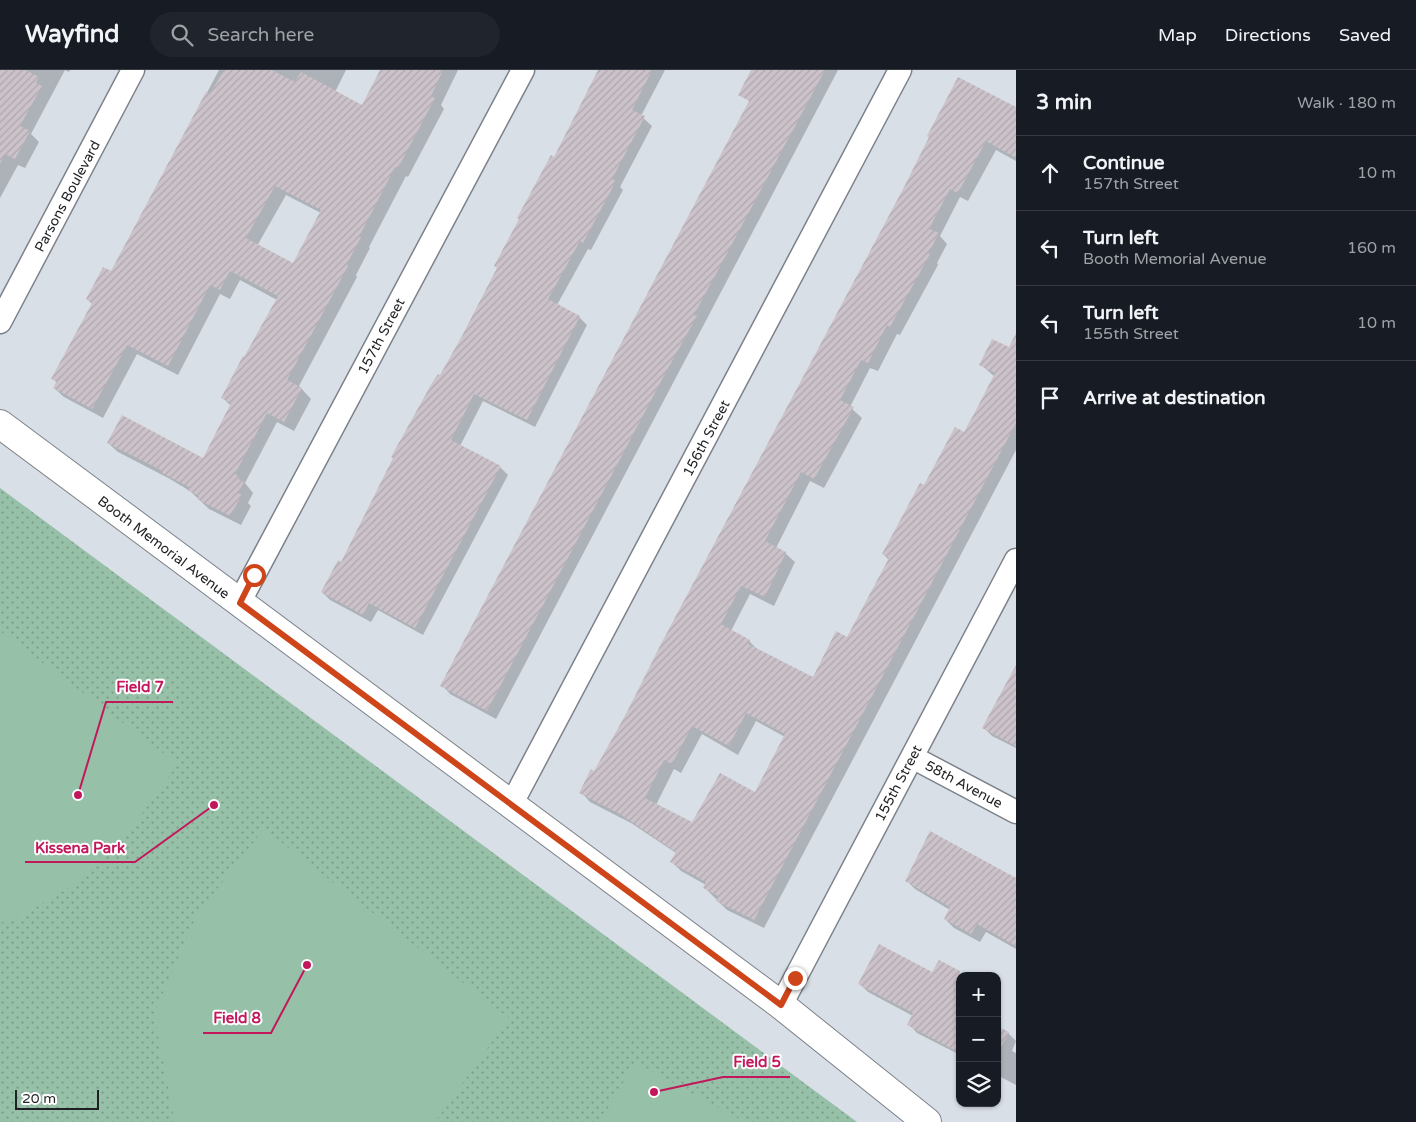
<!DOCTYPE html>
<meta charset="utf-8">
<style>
body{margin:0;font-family:"Varela Round",sans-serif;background:#20242c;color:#f1f3f6}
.controls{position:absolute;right:15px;bottom:15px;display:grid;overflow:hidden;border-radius:10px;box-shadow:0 1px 4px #0004}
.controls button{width:45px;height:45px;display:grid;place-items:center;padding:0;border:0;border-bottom:1px solid #363941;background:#171b24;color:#f1f3f6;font:25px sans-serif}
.scale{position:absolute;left:15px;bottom:12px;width:84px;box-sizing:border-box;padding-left:5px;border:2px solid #1e2023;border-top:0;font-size:14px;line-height:18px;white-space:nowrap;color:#1e2023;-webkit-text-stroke:4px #fff;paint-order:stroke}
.stop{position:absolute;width:15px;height:15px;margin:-11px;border:4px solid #cd4518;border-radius:50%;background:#fff}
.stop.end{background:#cd4518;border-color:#fff;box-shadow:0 1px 5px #0008}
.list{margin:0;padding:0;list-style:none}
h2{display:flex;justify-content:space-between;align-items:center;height:65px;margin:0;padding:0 20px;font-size:21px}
h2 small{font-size:16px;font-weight:400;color:#9ea1a6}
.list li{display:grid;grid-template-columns:32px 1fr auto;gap:15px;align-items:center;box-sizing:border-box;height:75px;padding:0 20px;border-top:1px solid #363941}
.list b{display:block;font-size:19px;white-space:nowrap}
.list p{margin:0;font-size:16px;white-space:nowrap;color:#9ea1a6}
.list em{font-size:16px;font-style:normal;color:#9ea1a6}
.icon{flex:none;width:28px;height:28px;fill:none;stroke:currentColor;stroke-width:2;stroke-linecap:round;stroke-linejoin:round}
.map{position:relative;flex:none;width:1016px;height:1052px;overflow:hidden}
header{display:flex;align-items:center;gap:30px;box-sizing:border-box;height:70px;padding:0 25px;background:#171b24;border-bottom:1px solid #363941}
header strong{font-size:24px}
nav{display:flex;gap:28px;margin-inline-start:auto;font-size:18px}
.search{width:350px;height:45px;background:#20242c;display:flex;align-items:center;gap:12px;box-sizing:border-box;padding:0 18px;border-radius:28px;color:#9ea1a6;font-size:19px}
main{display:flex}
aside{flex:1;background:#171b24}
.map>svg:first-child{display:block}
.park{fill:url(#park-dots)}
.pitch{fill:#97c0a8}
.shadow{fill:#0003;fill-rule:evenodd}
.building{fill:url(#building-hatch);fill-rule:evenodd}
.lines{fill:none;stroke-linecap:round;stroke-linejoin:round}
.street-casing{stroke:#7d828a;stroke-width:25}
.secondary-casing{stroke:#7d828a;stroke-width:30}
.street{stroke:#fff;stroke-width:22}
.secondary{stroke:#fff;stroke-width:28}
.route{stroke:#cd4518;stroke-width:6}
.labels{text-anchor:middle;stroke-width:4;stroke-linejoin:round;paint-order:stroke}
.street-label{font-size:14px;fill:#1e2023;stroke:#fff}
.leader{fill:none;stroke:#c2185b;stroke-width:2}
.callout-dot{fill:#c2185b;stroke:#fff;stroke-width:2}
.callout-label{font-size:15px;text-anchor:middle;font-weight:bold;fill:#c2185b;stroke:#fff;stroke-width:4;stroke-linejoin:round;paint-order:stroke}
</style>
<header>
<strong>Wayfind</strong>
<div class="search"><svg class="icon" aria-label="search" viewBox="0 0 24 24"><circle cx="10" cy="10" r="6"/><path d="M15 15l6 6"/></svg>Search here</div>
<nav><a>Map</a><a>Directions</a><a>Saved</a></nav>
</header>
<main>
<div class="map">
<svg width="1016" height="1052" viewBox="0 0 1016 1052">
<defs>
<pattern id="park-dots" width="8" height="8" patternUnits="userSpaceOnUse" patternTransform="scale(1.25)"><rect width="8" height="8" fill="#97c0a8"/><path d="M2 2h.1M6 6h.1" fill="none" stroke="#7b9c88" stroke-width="1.8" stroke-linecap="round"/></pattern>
<pattern id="building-hatch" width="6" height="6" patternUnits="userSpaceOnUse" patternTransform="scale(1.25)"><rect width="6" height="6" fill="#ccc3ca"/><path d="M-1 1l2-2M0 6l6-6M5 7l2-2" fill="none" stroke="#afa7ad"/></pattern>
</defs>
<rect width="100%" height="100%" fill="#d9dfe7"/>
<path class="park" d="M 0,418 L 857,1052 L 0,1052 Z"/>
<path class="pitch" d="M 0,561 L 178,694 L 133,756 L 88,806 L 15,850 L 0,853 Z
M 264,759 L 509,948 L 435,1052 L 176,1052 L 174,1049 L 154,944 L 196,846 Z
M 635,992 L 745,1052 L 600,1052 Z"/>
<path class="shadow" d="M 0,0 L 70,0 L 69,2 L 65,0 L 31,64 L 39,72 L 25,98 L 18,95 L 0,128 Z
M 219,0 L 346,0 L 335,22 L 362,37 L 382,0 L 458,0 L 441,35 L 444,39 L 408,107 L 406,106 L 369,177 L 370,178 L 356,205 L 357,207 L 299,316 L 311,329 L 294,361 L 277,352 L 245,413 L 253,423 L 248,433 L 251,436 L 241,455 L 209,439 L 190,421 L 170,409 L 118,382 L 108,373 L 204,389 L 231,336 L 222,327 L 277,230 L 240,210 L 230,229 L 220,224 L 178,305 L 137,284 L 103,348 L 64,327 L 54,318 L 57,313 L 53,309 L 92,234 L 87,229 L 111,203 ZM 286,125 L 321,143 L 294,195 L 257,176 Z
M 600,0 L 665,0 L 641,46 L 652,56 L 620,117 L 623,120 L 591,180 L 588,179 L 557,235 L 579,247 L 587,255 L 535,357 L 483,331 L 460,376 L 500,397 L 508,405 L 423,565 L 378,540 L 371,552 L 330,530 L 322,522 L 342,493 L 441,307 Z
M 765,0 L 838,0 L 496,649 L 450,624 L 442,615 L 750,31 Z
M 1016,40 L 1016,91 L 996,80 L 968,131 L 960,127 L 940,166 L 947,174 L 937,193 L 938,195 L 900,265 L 897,264 L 878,301 L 870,298 L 850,337 L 862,348 L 824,418 L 810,411 L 776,478 L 785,483 L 795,492 L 774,536 L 750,524 L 731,561 L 749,571 L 759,581 L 813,609 L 848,568 L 889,490 L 883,484 L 925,417 L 965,364 L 995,307 L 980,294 L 1009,279 L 1016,266 L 1016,380 L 764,858 L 727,840 L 705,818 L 706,815 L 681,801 L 672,792 L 676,783 L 631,753 L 590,732 L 581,722 L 595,703 L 903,121 ZM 756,651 L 785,667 L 755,724 L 693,754 L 656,735 L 674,699 L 681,703 L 702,664 L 738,685 Z
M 1016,627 L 1016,678 L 992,666 L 984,658 Z
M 1016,809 L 1016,879 L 986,862 L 980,872 L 954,858 L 945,849 L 950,840 L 915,819 L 906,810 Z
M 939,891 L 964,906 L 960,906 L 960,985 L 917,963 L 909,954 L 913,946 L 868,922 L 859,913 L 933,904 Z
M 997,957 L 1008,963 L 1016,971 L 1012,981 L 1016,983 L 1016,1015 L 997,1005 Z"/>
<path class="building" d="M 0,0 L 25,0 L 39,7 L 36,13 L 42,16 L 20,56 L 30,61 L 15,89 L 5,84 L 0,94 Z
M 224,0 L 272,0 L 295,12 L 301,2 L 362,35 L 380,0 L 443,0 L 431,26 L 435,28 L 398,98 L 395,97 L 359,167 L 361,167 L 347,194 L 348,196 L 287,310 L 302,318 L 284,352 L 267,343 L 235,404 L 240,407 L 238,409 L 244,412 L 238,423 L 242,425 L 230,446 L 197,429 L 199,426 L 187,420 L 189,417 L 162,403 L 163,401 L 107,373 L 122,345 L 203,388 L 231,333 L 221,328 L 243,286 L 244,287 L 278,226 L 230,201 L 220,220 L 210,215 L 168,296 L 127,275 L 92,339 L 53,318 L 57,311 L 51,309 L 92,233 L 86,229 L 103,197 L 111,201 L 206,22 L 210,24 ZM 275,116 L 321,140 L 293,193 L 246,168 Z
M 598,0 L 652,0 L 632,40 L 645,46 L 612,109 L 616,111 L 583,173 L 580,171 L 548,229 L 580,246 L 527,350 L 474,324 L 451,370 L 501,396 L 415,558 L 369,533 L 363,545 L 321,522 L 338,490 L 341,492 L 393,388 L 391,387 L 432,313 L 438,304 L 440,305 L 462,266 L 497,198 L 494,196 L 519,149 L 517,148 L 551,85 L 554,87 Z
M 751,0 L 825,0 L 694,245 L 697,246 L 666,302 L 487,641 L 440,616 L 749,31 L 738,25 Z
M 958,7 L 1016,37 L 1016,88 L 986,71 L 958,123 L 950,119 L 929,159 L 939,163 L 928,184 L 930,184 L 890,257 L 887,255 L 868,293 L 861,290 L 840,330 L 854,337 L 814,409 L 801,402 L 765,471 L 786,482 L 765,527 L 741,516 L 721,554 L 750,570 L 748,574 L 813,607 L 836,561 L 847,567 L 889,488 L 882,484 L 920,413 L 924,415 L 955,357 L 964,362 L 975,342 L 995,303 L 979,295 L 992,269 L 1009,277 L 1016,263 L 1016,353 L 754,850 L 716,831 L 718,826 L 703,818 L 706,812 L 670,792 L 676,782 L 620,744 L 579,723 L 591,699 L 594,701 L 626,644 L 662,572 L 902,121 L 929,67 L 927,66 ZM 746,643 L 785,664 L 755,722 L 720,703 L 692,752 L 645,728 L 664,690 L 672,694 L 692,656 L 729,676 Z
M 1016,595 L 1016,676 L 982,658 Z
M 930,761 L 1016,808 L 1016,876 L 977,854 L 971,864 L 944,849 L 950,837 L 905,811 Z
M 879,874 L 932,902 L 939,890 L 960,901 L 960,983 L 907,955 L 913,943 L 858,914 Z
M 997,956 L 1009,962 L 997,985 Z"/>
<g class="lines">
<defs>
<path id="street" d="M 0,252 L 133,0
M 239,533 L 523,0
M 912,687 L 1016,742
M 511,735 L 900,0
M 781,935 L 1016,490"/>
<path id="secondary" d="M 0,354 L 781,935 L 927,1052"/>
</defs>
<use href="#street" class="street-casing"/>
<use href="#secondary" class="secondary-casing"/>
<use href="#street" class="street"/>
<use href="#secondary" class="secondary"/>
</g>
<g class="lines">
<path class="route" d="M 254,505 L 240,533 L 781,935 L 795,908"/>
</g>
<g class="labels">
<g class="street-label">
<text transform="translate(67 126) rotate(-62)" y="5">Parsons Boulevard</text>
<text transform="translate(381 266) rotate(-62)" y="5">157th Street</text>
<text transform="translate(706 368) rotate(-62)" y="5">156th Street</text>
<text transform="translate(164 477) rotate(37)" y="5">Booth Memorial Avenue</text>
<text transform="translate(898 713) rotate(-62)" y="5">155th Street</text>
<text transform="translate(964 714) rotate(28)" y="5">58th Avenue</text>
</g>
</g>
<path class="leader" d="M78 725L106 632H173M214 735L135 792H25M307 895L271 963H203M654 1022L723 1007H790"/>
<g class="callout-dot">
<circle cx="78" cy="725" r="5"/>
<circle cx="214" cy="735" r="5"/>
<circle cx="307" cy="895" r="5"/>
<circle cx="654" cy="1022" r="5"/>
</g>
<g class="callout-label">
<text x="140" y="622">Field 7</text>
<text x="80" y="783">Kissena Park</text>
<text x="237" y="953">Field 8</text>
<text x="757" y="997">Field 5</text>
</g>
</svg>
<div class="controls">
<button>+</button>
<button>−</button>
<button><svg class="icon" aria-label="layers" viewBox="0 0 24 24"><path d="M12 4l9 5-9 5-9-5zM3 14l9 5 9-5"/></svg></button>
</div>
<div class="scale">20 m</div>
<div class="stop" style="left:254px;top:505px"></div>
<div class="stop end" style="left:795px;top:908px"></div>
</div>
<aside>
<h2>3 min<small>Walk · 180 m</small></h2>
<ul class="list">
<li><svg class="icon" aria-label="ahead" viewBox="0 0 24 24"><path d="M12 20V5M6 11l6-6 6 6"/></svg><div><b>Continue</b><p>157th Street</p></div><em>10 m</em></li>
<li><svg class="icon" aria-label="left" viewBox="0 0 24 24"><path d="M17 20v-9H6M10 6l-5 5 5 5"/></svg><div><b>Turn left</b><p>Booth Memorial Avenue</p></div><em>160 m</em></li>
<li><svg class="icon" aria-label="left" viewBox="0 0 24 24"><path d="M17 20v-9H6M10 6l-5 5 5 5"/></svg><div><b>Turn left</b><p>155th Street</p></div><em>10 m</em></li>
<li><svg class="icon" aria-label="arrive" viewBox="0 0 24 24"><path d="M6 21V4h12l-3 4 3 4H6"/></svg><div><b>Arrive at destination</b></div></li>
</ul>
</aside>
</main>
